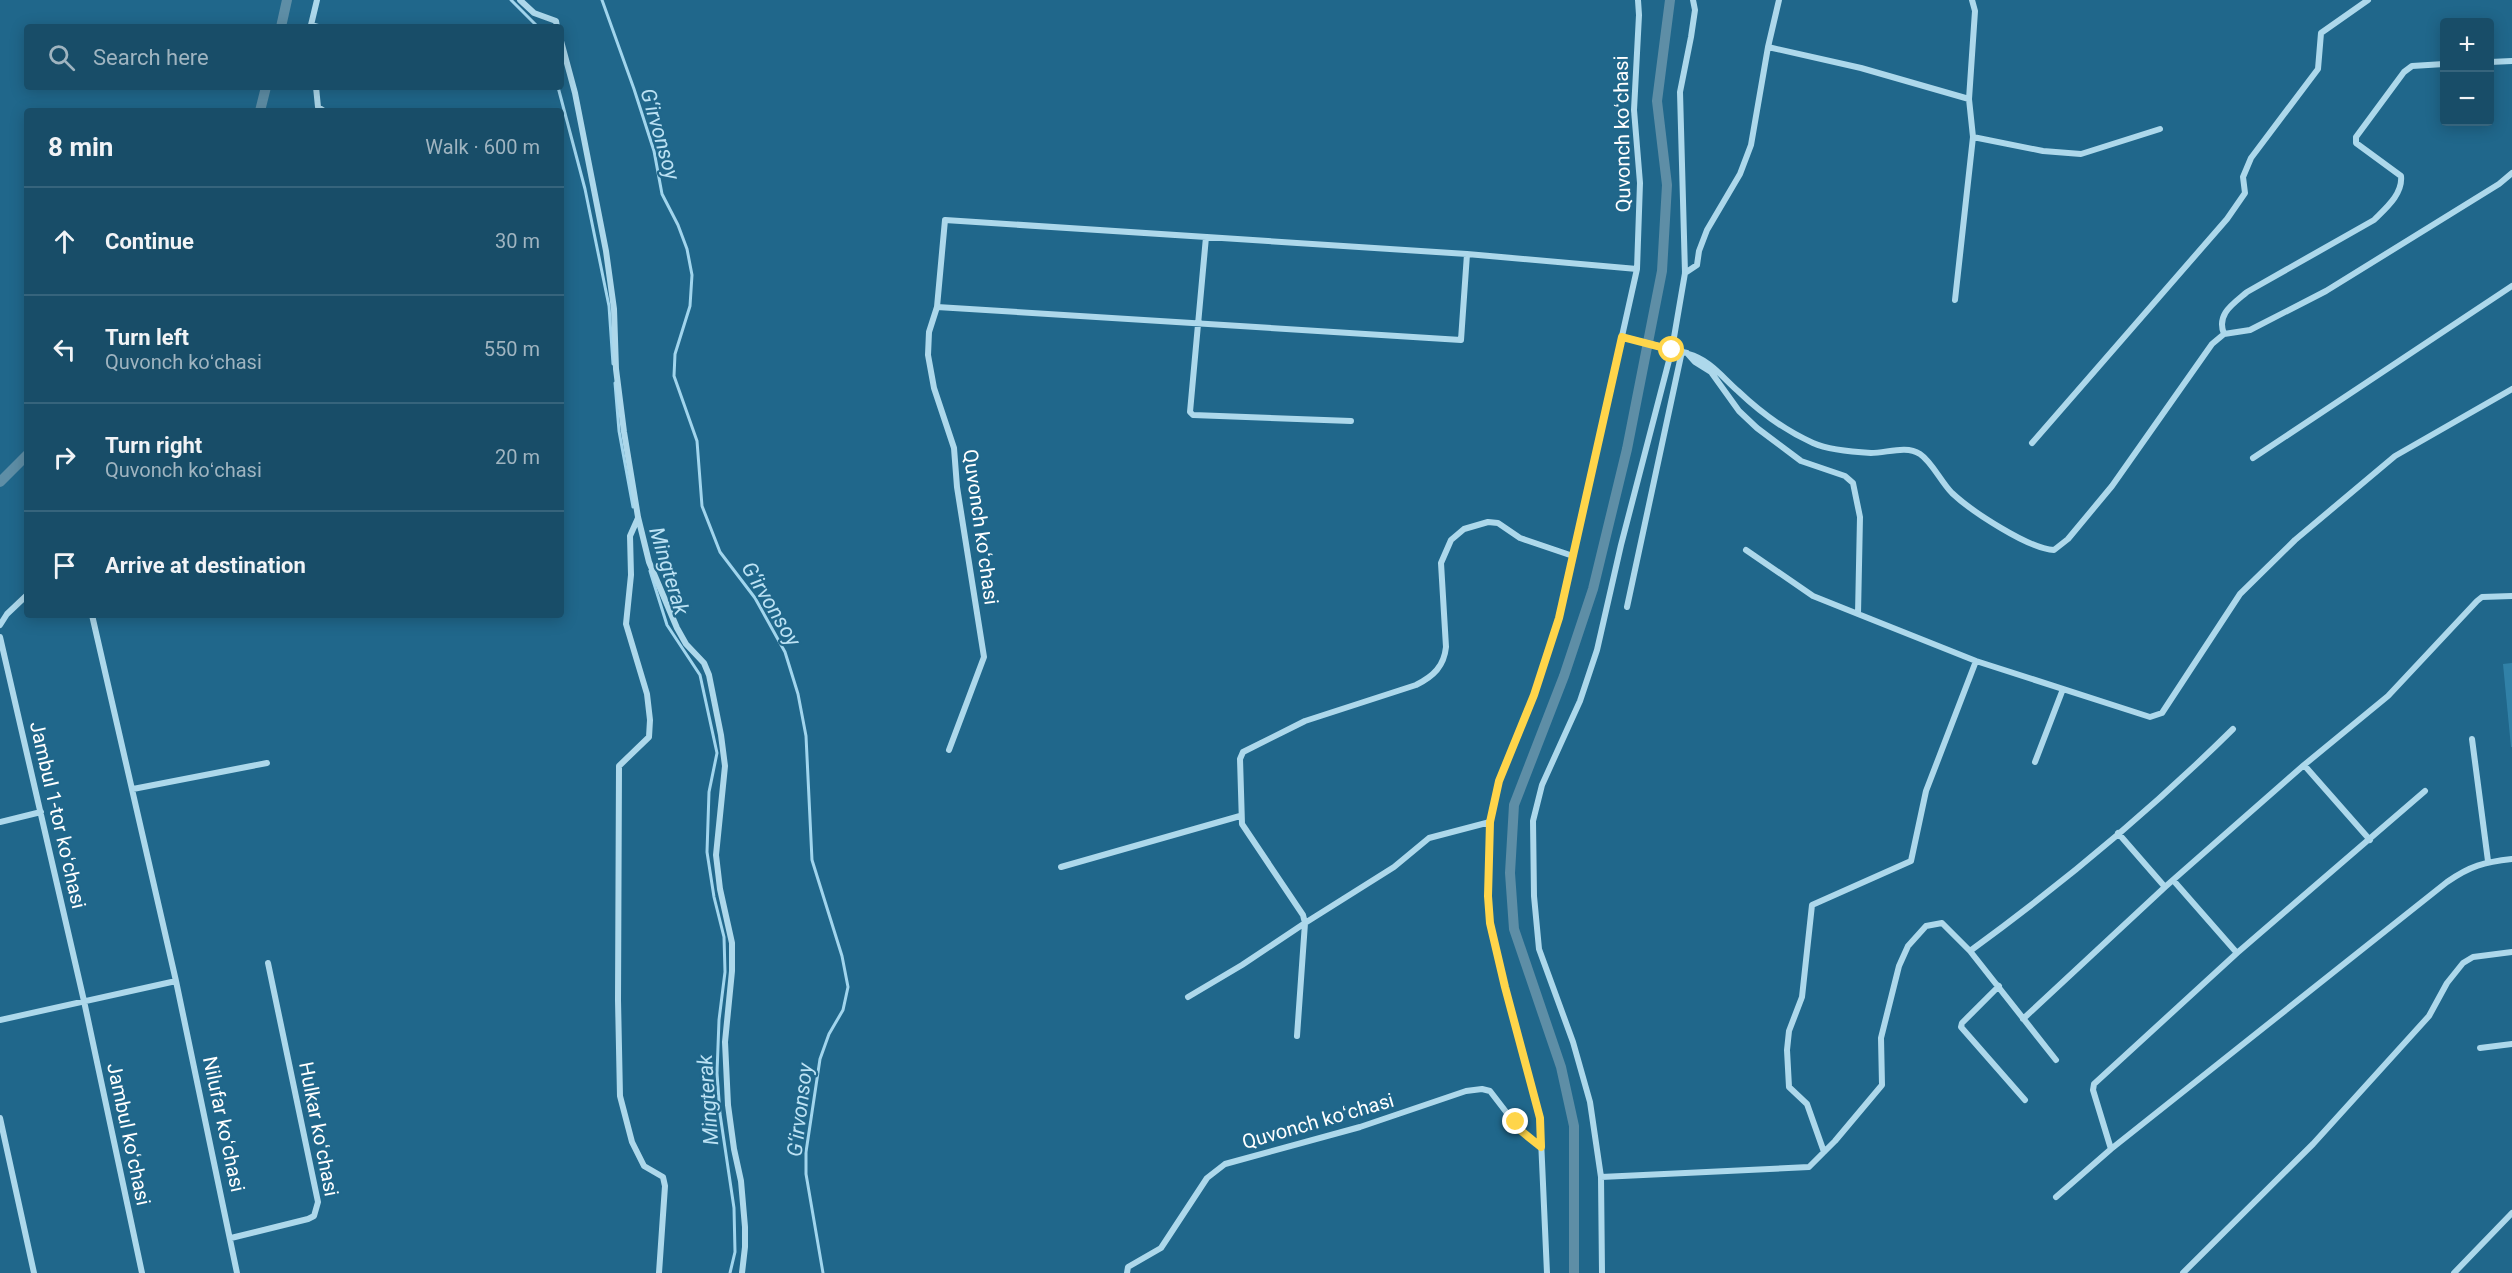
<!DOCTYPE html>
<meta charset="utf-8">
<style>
body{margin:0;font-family:Roboto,sans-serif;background:#255771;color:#f1f3f6}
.controls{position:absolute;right:18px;top:18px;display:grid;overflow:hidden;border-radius:6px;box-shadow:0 3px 15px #0003}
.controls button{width:54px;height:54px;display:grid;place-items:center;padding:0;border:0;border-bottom:2px solid #36647c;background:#184d68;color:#f1f3f6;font:30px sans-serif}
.stop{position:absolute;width:18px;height:18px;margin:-14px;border:4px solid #ffd54a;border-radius:50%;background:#fff}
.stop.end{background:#ffd54a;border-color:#fff;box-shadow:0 2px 6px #0008}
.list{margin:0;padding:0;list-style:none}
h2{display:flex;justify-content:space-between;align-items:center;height:78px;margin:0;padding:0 24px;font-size:26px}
h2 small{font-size:20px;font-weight:400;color:#9fb4c0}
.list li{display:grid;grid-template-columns:39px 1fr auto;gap:18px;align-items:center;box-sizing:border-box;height:108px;padding:0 24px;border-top:2px solid #36647c}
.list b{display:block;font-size:22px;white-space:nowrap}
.list p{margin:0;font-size:20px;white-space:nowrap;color:#9fb4c0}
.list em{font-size:20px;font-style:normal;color:#9fb4c0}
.icon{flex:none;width:33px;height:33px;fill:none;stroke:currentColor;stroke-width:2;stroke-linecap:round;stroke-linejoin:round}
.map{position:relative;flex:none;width:2512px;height:1273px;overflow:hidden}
.search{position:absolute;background:#184d68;box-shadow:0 3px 15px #0003;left:24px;top:24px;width:540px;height:66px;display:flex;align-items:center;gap:15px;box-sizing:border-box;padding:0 21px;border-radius:6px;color:#9fb4c0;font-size:22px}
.panel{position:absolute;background:#184d68;box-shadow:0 3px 15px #0003;left:24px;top:108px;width:540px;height:510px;border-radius:6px}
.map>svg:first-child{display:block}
.green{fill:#3181a7}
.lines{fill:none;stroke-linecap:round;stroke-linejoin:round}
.stream{stroke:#a1d5ed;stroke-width:3}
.canal{stroke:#5e8ea6;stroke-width:10}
.street{stroke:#add8eb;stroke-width:6}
.route{stroke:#ffd54a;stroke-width:8}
.labels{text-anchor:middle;stroke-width:4.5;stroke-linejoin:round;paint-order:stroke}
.street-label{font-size:20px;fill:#fff;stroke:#20678b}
.water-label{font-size:21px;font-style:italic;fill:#bce2f4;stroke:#20678b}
</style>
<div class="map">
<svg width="2512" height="1273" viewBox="0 0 2512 1273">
<rect width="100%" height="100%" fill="#20678b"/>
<path class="green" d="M 2512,663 L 2512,747 L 2511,747 L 2503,664 Z"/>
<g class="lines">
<path class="stream" d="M 511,0 L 538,27
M 602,0 L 634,89 L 654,151 L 662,194 L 678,225 L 687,249 L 692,275 L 690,306 L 675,354 L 674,376 L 697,441 L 702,506 L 720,552 L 755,598 L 785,652 L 798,694 L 806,736 L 812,860 L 842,956 L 848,987 L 843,1010 L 829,1034 L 820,1059 L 806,1152 L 806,1174 L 823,1273
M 558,87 L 585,189 L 609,306 L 613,364
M 615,383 L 619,431 L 633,507
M 650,571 L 667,625 L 700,675 L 717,753 L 709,792 L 707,852 L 714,897 L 724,937 L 725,972 L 719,1020 L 717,1073 L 720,1114 L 734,1208 L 735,1252 L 730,1273"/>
<path class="canal" d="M 281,27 L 287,0
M 260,111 L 266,87
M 0,482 L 27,455
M 1574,1273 L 1574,1126 L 1561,1067 L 1514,929 L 1510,873 L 1514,805 L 1564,676 L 1593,589 L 1627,449 L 1662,271 L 1667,185 L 1657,101 L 1670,0"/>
<path class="street" d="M 317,0 L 311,25 L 318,27
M 520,0 L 534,13 L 556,21 L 557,27
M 1779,0 L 1768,47 L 1861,68 L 1969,99 L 1973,137 L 2043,151 L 2081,154 L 2160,129
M 561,41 L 575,93 L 606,251 L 614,309 L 616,369 L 624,432 L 638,517 L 649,562 L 677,628 L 686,644 L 704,663 L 709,675 L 721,735 L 725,766 L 716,855 L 720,889 L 732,943 L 732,971 L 725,1042 L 728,1105 L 734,1149 L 741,1181 L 745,1227 L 745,1247 L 742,1273
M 2490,62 L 2512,61
M 316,87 L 318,107 L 324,111
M 1969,99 L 1975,11 L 1972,0
M 1206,237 L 1190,412 L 1193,415 L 1351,421
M 1685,273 L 1697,265 L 1699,251 L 1707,230 L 1740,174 L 1751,145 L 1768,47
M 1955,300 L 1973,137
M 937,307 L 1461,340 L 1467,254
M 2224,334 C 2216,314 2233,304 2247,292 L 2374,220 C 2386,208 2403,194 2401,176 L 2356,143 L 2356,137 L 2404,72 L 2412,66 L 2444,64
M 1622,337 L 1687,353 L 1695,362 L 1711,372 L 1739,411 L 1757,428 L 1801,461 L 1845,476 L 1853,483 L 1860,517 L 1858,614 L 1976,661 L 2150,717 L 2162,713 L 2240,594 L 2295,540 L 2395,456 L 2512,389
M 1688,354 C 1710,360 1721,376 1738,391 C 1759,411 1786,431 1813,443 C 1829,450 1853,452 1871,453 C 1887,453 1906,445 1920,454 C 1932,462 1941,482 1952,493 C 1971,511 2029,549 2054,550 L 2068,539 L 2112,486 L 2212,344 L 2224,334 L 2250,330 L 2326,291 L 2499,184 L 2512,173
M 2032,443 L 2227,219 L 2245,193 L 2243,177 L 2251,158 L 2318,69 L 2321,33 L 2368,0
M 2253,458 L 2512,286
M 638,518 L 630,536 L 631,575 L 626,624 L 647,694 L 650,720 L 649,737 L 619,766 L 618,1000 L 620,1096 L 632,1142 L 644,1166 L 663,1177 L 665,1186 L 659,1273
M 1746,550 L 1813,596 L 1858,614
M 1627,607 L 1682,351
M 92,615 L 176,981 L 237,1273
M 0,625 L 7,614 L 27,595
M 0,637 L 84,1001 L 142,1273
M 2472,739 L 2488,861
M 949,750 L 984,657 L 957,487 L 954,448 L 934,388 L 928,355 L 929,332 L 937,307 L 945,220 L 1467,254 L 1637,269
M 2035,762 L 2063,689
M 2304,765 L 2370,840
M 133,789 L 267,763
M 0,822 L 41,812
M 2118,833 L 2165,887
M 1061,867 L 1240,816
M 2173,880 L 2237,953
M 1970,951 C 2062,884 2152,809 2233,729
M 1999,986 L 1962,1023 L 1961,1027 L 2025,1100
M 1188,997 L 1242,965 L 1305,923 L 1303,915 L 1242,824 L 1240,759 L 1243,752 L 1305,721 L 1416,685 C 1434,676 1444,666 1446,647 L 1441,563 L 1451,540 L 1464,529 L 1488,522 L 1498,523 L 1520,538 L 1573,556
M 2023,1019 L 2165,887 L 2304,765 L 2388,696 L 2477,601 L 2482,597 L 2512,596
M 0,1020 L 176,981
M 1297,1036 L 1305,923 L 1394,867 L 1429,838 L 1490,822
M 2480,1048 L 2512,1044
M 0,1118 L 34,1273
M 2111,1149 L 2093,1090 L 2094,1084 L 2237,953 L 2425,791
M 1824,1152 L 1807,1104 L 1789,1087 L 1787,1050 L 1789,1031 L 1802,997 L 1812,905 L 1911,861 L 1926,791 L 1976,661
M 1601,1177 L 1809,1167 L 1835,1141 L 1882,1085 L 1881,1038 L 1899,966 L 1908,946 L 1926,926 L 1942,923 L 1970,951 L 2056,1060
M 2056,1197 L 2111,1149 L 2447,882 C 2470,866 2484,862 2512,859
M 231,1238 L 308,1219 L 314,1216 L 318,1202 L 268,963
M 1127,1273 L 1128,1267 L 1161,1248 L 1207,1178 L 1225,1164 L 1360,1127 L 1466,1091 L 1482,1089 L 1490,1091 L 1520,1130 L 1541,1147
M 1547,1273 L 1540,1117 L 1505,987 L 1490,923 L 1488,896 L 1490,822 L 1499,781 L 1534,695 L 1559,618 L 1637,269 L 1640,183 L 1634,110 L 1639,15 L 1638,0
M 1602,1273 L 1601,1177 L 1590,1102 L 1573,1042 L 1539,949 L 1534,896 L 1533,821 L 1542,785 L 1580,701 L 1597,650 L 1621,545 L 1672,349 L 1685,273 L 1680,92 L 1691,37 L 1695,10 L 1693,0
M 2183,1273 L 2313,1144 L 2429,1016 L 2447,983 L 2463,963 L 2473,957 L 2512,952
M 2454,1273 L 2512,1213"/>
</g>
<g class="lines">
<path class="route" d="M 1516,1122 L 1520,1130 L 1541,1147 L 1540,1118 L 1505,987 L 1490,923 L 1488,896 L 1490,822 L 1499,781 L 1534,695 L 1559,618 L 1622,337 L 1672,350"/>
</g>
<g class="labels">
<g class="street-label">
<text transform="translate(1622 134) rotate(-91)" y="7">Quvonch koʻchasi</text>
<text transform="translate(981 527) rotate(82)" y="7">Quvonch koʻchasi</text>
<text transform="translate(58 815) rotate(77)" y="7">Jambul 1-tor koʻchasi</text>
<text transform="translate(1318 1121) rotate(-16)" y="7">Quvonch koʻchasi</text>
<text transform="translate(224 1124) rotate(78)" y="7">Nilufar koʻchasi</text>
<text transform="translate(319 1129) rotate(79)" y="7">Hulkar koʻchasi</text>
<text transform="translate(129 1134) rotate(78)" y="7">Jambul koʻchasi</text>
</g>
<g class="water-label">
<text transform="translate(660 134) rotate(74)" y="7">G‘irvonsoy</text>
<text transform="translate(669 571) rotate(73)" y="7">Mingterak</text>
<text transform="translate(771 604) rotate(59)" y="7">G‘irvonsoy</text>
<text transform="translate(708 1100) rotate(-94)" y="7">Mingterak</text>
<text transform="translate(800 1110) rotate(-83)" y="7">G‘irvonsoy</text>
</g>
</g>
</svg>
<div class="controls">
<button>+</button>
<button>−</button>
</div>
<div class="stop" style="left:1672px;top:350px"></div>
<div class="stop end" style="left:1516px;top:1122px"></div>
<div class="search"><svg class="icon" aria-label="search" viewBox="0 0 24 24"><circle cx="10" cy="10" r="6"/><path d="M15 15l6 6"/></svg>Search here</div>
<section class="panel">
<h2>8 min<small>Walk · 600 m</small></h2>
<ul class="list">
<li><svg class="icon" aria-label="ahead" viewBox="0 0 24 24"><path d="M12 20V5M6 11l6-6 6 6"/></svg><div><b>Continue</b></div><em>30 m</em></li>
<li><svg class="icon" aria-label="left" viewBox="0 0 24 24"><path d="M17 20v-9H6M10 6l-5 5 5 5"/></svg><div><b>Turn left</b><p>Quvonch koʻchasi</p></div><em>550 m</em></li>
<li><svg class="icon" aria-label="right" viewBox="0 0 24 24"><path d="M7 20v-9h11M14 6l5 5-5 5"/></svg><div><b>Turn right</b><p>Quvonch koʻchasi</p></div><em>20 m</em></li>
<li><svg class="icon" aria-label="arrive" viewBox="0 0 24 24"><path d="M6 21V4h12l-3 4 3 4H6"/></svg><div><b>Arrive at destination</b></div></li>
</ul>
</section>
</div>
